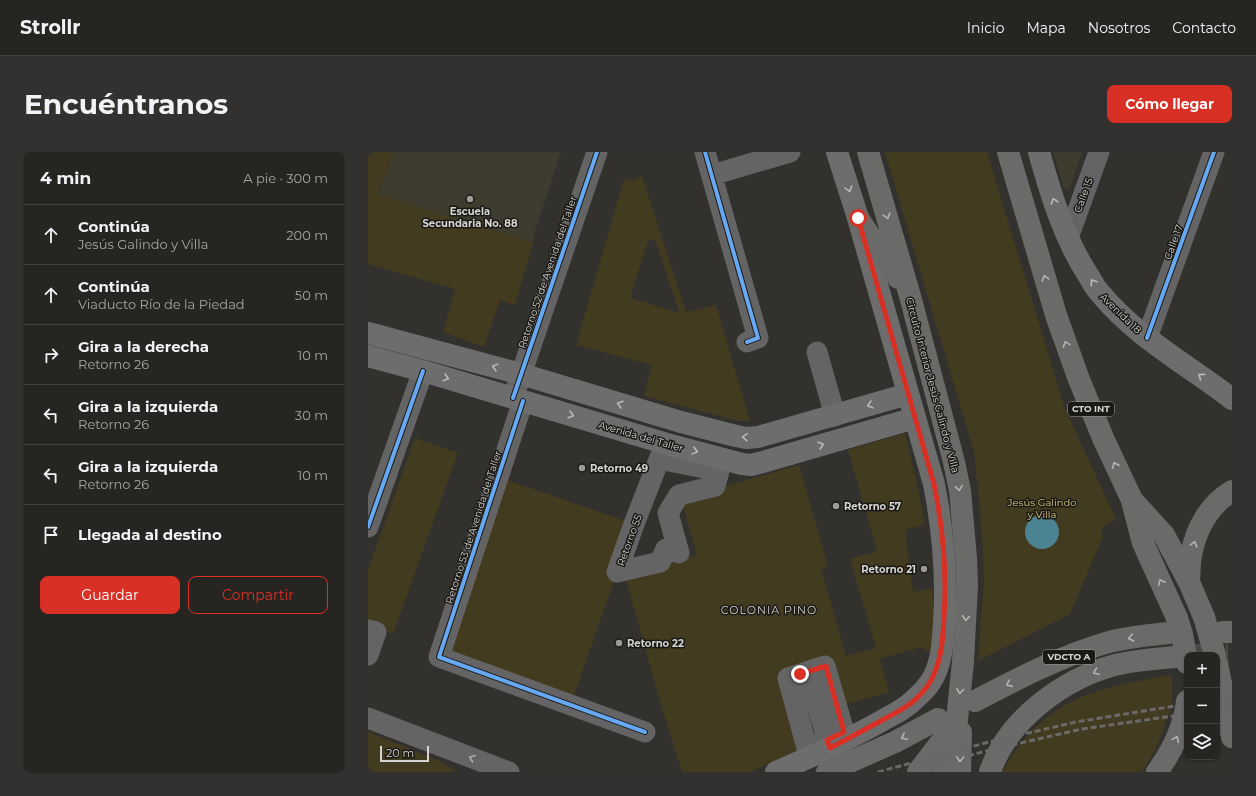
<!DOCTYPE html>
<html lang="es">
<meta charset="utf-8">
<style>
body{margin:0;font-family:Montserrat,sans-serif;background:#32312f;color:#f1f3f6}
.controls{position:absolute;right:12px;bottom:12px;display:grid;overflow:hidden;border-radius:8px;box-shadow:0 1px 3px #0004}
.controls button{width:36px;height:36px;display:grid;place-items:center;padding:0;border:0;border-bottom:1px solid #424240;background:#262522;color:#f1f3f6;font:20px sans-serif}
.scale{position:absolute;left:12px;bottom:10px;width:49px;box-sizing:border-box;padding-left:4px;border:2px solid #d6d4d0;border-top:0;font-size:11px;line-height:14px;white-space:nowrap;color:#d6d4d0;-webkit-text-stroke:3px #1a1916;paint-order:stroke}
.stop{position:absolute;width:12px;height:12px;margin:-9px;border:3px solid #d93025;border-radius:50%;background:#fff}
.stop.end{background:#d93025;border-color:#fff;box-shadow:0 1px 4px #0008}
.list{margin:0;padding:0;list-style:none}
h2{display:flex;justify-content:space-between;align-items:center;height:52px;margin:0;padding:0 16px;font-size:17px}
h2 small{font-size:13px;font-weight:400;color:#a4a5a5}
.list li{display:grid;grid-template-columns:26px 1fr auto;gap:12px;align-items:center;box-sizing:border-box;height:60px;padding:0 16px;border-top:1px solid #424240}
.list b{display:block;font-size:15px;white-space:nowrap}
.list p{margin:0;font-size:13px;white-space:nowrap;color:#a4a5a5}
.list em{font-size:13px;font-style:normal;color:#a4a5a5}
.actions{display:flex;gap:8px;padding:12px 16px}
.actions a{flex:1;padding:9px 0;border:1px solid #d93025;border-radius:8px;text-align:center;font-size:14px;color:#d93025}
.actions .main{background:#d93025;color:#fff}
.icon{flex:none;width:22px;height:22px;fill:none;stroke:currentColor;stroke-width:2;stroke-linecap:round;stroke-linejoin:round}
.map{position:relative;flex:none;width:864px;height:620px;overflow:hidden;border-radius:8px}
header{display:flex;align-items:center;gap:24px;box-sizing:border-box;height:56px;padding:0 20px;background:#262522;border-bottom:1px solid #424240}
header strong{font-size:19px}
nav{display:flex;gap:22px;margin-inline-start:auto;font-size:14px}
.intro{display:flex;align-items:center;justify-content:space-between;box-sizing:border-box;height:96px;padding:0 24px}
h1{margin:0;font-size:28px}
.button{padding:10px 18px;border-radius:8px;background:#d93025;color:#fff;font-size:14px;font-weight:700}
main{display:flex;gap:24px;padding:0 24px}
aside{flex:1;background:#262522;border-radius:8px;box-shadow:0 1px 3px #0004}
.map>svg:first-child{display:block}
.built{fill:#3e3b2f}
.green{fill:#433b20;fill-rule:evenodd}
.water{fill:#4b8392}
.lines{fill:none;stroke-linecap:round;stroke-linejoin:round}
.highway-tunnel{stroke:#4b4945;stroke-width:22;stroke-dasharray:22 11;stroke-linecap:butt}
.minor{stroke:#646464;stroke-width:21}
.major{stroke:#6e6d6e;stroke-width:22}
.highway{stroke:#6a6a69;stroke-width:22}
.rail{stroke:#6a6968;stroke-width:3;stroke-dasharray:6 3;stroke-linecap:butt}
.highway-bridge{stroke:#6a6a69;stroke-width:22}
.cycleway-casing{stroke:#1a1916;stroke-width:6}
.cycleway{stroke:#66a8f1;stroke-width:4}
.oneway{stroke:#bcbab8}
.oneway2{stroke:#b6b4b1}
.oneway3{stroke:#aeadaa}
.route{stroke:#d93025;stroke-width:5}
.poi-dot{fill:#9d9b97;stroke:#1a1916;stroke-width:1.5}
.labels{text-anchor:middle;stroke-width:3;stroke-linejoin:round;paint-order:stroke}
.shield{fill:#1a1916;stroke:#9e9c98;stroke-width:1}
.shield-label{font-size:9px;font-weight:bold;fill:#d6d4d0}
.street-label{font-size:10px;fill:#d6d4d0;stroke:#1a1916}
.poi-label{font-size:10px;font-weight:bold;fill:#d6d4d0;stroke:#1a1916;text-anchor:start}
.park-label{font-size:10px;fill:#dfc87c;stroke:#1a1916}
.neighbourhood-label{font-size:11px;letter-spacing:1px;fill:#d6d4d0;stroke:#1a1916}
</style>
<header>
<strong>Strollr</strong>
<nav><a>Inicio</a><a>Mapa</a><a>Nosotros</a><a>Contacto</a></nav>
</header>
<div class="intro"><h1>Encuéntranos</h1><a class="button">Cómo llegar</a></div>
<main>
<aside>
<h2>4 min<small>A pie · 300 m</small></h2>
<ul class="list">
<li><svg class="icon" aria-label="ahead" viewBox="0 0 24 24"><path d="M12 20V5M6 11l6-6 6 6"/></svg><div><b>Continúa</b><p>Jesús Galindo y Villa</p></div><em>200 m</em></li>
<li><svg class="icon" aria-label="ahead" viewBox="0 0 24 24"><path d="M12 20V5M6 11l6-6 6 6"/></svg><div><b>Continúa</b><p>Viaducto Río de la Piedad</p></div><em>50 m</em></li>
<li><svg class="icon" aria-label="right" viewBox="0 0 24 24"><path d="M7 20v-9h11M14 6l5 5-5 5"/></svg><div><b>Gira a la derecha</b><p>Retorno 26</p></div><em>10 m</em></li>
<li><svg class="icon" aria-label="left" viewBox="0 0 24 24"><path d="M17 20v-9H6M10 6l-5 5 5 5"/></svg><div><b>Gira a la izquierda</b><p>Retorno 26</p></div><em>30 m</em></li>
<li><svg class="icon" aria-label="left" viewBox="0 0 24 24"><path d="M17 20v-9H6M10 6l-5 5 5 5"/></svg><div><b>Gira a la izquierda</b><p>Retorno 26</p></div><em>10 m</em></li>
<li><svg class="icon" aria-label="arrive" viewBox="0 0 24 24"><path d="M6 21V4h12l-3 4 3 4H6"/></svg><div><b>Llegada al destino</b></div></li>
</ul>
<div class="actions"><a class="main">Guardar</a><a>Compartir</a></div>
</aside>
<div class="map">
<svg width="864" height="620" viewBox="0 0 864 620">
<rect width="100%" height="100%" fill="#32312d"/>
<path class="built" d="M 25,0 L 193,0 L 167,79 L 165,91 L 10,42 Z
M 685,0 L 714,0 L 701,38 L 696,37 Z"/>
<path class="green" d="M 0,0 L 25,0 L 10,42 L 165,91 L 147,153 L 132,148 L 116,195 L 75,180 L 87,137 L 0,112 Z
M 517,0 L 619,0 L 697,257 L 748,367 L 733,376 L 735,384 L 702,462 L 610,509 L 616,427 L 614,380 L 606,300 Z
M 274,24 L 318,160 L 348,153 L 382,269 L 370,269 L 276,244 L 284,213 L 208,193 L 256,27 L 263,29 ZM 287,87 L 311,160 L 311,161 L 262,146 L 280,89 Z
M 537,281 L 548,327 L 557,372 L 537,378 L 545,440 L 564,436 C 565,458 568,480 562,501 L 553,495 L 512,507 L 521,540 L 475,553 L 432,522 L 439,596 L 381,620 L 314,620 L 291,546 L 257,424 L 329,403 L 313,347 L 431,313 L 460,414 L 453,416 L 478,504 L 508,496 L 482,407 L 509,399 L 480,298 Z
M 47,286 L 90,301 L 25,482 L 0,473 L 0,418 Z
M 136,327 L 266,372 L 205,546 L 78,503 Z
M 804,523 L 804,553 L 787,599 L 774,620 L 634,620 C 675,547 727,536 804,523 Z
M 0,580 L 74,610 L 90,620 L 0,620 Z"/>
<path class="water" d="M657 380a17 17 0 1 1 34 0a17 17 0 1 1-34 0Z"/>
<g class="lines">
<path class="highway-tunnel" d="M 825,503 L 860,502"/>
<path class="minor" d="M 337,0 L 390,186 L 379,190
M 344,23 L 422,0
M 700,86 L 731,0
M 779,186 L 846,0
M 449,200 L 467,264
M 145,246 L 229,0
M 155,249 L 71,505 L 277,580
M 292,305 L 301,309 L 351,319 L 347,334 L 311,343 L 300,361 L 311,401 L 298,397 L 292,410 L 249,420 L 266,372 Z
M 0,375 L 55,219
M 0,478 L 8,480 L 0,503
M 457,514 L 476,580 L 439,596 L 420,526 Z
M 442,529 L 462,596
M 0,566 L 141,620"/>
<path class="major" d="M 671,0 C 683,43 696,86 720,123 C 724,129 727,136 732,141 C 768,185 820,213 864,247
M 0,181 L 153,222 L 313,270 L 368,284 L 378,286 L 390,285 L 540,242
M 0,204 L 55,219 L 306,294 L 374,312 L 383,313 L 395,310 L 547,266
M 408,620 C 445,604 482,587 517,567 C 528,561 540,555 549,545 C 556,539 562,532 566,524 C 574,508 575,488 576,471 C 579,424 575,378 566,332 L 490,66 L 469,0"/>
<path class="highway" d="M 500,0 L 542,144 L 586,310 L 592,339 L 598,406 L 599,433 L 595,510
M 640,0 L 688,163 L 710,225 L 735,286 L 764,348 L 796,383 L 821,430 L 836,465
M 490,66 L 530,126
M 764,349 L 775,391 L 809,466
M 821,430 C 822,420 821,409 824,399 C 829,375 842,352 864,339
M 855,480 L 864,480
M 849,512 L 864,585
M 607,549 C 649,527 695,503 741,490 C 761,485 781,483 801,481
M 459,620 L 527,590 L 570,567
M 550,620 L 580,581
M 576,620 L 580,580 L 589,567
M 592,620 L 593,580
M 622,620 C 639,568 695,527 747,513 C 767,508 787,507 807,505
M 789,620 C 804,599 816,575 819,549"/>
<path class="rail" d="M 849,549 L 864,547
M 849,557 L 864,556
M 510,620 L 621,590 L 708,570 L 819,552
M 539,620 L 622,598 L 714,577 L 819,562"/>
<path class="highway-bridge" d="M 836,465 L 847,503
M 809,466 L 814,482 L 819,511
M 589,567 L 595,510"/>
<defs>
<path id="cycleway" d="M 337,0 L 390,186 L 379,190
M 779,186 L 846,0
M 145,246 L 229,0
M 155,249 L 71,505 L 277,580
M 0,375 L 55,219"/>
</defs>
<use href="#cycleway" class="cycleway-casing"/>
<use href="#cycleway" class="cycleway"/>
</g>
<defs><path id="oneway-chevron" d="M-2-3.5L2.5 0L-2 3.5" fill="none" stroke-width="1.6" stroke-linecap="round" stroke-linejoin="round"/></defs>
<g class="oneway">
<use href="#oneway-chevron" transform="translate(481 37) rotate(73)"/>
<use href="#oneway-chevron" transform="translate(686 49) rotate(-108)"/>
<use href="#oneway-chevron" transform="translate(725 130) rotate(-123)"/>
<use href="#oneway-chevron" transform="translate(127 215) rotate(-165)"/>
<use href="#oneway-chevron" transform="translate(833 224) rotate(-144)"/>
<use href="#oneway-chevron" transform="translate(78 226) rotate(17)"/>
<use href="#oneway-chevron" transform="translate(252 252) rotate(-163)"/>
<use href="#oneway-chevron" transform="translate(502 253) rotate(164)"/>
<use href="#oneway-chevron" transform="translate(203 263) rotate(16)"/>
<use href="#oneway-chevron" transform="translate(377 285) rotate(-176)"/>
<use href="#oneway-chevron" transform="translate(453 293) rotate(-16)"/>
<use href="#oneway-chevron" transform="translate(327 299) rotate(15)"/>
</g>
<g class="oneway2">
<use href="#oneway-chevron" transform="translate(519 64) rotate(74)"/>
<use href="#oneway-chevron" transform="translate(677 126) rotate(-106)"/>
<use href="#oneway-chevron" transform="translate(698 192) rotate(-110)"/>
<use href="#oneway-chevron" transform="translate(747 313) rotate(-115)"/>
<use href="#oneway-chevron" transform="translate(591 336) rotate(81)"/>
<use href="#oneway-chevron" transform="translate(826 392) rotate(-75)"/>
<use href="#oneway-chevron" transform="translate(793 430) rotate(-115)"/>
<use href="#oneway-chevron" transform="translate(598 466) rotate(94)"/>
<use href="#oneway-chevron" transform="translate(763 486) rotate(169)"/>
<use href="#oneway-chevron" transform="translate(728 520) rotate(158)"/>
<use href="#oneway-chevron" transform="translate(641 532) rotate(156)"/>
<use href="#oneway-chevron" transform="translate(592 539) rotate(96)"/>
<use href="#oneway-chevron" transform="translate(536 585) rotate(153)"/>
<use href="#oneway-chevron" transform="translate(808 587) rotate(-66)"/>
<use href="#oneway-chevron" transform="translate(592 607) rotate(93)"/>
</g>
<use class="oneway3" href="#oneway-chevron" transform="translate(104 606) rotate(-159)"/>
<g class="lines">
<path class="route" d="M 432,522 L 458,514 L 476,580 L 459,588 L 462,596 C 481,586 500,576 518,566 C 529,560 540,555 549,546 C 556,539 563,531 566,522 C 574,504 575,484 576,465 C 579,421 575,376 566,332 L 490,66"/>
</g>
<g class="poi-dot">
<circle cx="102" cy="47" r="4"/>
<circle cx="214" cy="316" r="4"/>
<circle cx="468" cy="354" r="4"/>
<circle cx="556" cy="417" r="4"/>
<circle cx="251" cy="491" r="4"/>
</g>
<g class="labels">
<g class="shield">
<rect x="700" y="250" width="46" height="14" rx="3"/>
<rect x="675" y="498" width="52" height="14" rx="3"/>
</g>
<g class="shield-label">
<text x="723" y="260">CTO INT</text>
<text x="701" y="508">VDCTO A</text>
</g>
<g class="street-label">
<text transform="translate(715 43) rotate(-70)" y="4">Calle 15</text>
<text transform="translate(805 90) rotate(-70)" y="4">Calle 17</text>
<text transform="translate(179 120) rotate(-71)" y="4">Retorno 52 de Avenida del Taller</text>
<text transform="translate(753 161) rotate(44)" y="4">Avenida 18</text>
<text transform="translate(565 233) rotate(75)" y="4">Circuito Interior Jesús Galindo y Villa</text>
<text transform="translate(273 284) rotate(16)" y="4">Avenida del Taller</text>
<text transform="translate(105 375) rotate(-72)" y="4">Retorno 53 de Avenida del Taller</text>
<text transform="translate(261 388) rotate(-70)" y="4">Retorno 55</text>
</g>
<g class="poi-label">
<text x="102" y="63" text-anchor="middle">Escuela<tspan x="102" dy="12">Secundaria No. 88</tspan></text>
<text x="222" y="320">Retorno 49</text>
<text x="476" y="358">Retorno 57</text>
<text x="548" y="421" text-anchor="end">Retorno 21</text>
<text x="259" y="495">Retorno 22</text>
</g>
<g class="park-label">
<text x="674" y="354">Jesús Galindo<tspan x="674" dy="12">y Villa</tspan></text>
</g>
<g class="neighbourhood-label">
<text x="401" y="462">COLONIA PINO</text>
</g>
</g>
</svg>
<div class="controls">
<button>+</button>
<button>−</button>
<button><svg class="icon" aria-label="layers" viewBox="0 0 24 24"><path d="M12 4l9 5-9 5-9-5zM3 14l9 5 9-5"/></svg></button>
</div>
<div class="scale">20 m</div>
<div class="stop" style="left:490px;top:66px"></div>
<div class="stop end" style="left:432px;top:522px"></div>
</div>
</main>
